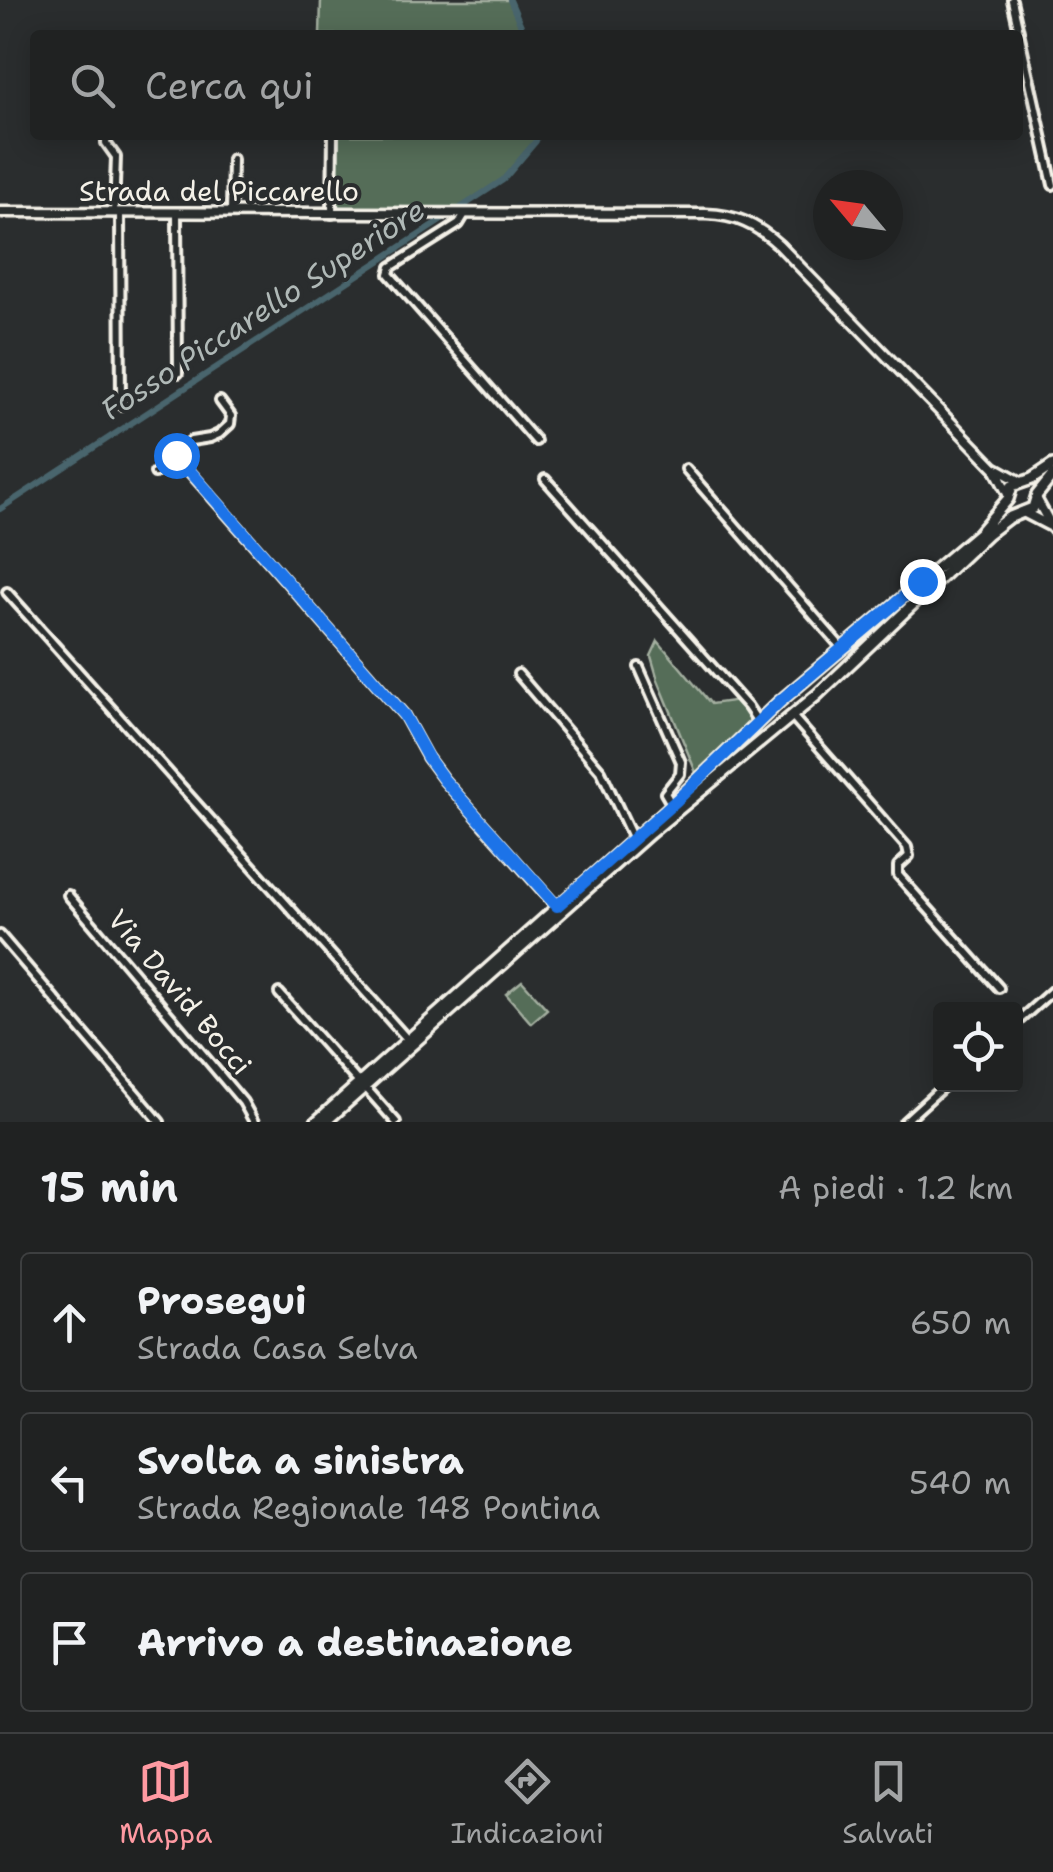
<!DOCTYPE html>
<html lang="it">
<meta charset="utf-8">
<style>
body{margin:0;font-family:"Shantell Sans",sans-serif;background:#282a2a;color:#f1f3f6}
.controls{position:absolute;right:30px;bottom:30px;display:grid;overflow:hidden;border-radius:10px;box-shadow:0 5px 25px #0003}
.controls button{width:90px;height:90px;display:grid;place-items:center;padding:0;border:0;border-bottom:2px solid #3d3f40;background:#202222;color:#f1f3f6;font:50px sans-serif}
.compass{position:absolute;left:813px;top:170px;width:90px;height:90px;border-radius:50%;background:#202222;box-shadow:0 5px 25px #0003;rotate:299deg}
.stop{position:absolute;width:30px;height:30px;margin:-22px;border:8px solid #1a73e8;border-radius:50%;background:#fff}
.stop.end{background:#1a73e8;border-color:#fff;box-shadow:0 2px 10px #0008}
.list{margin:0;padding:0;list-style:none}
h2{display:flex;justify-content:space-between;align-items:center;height:130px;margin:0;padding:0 40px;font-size:42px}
h2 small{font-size:32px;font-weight:400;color:#a2a4a5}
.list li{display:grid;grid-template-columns:65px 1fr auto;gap:30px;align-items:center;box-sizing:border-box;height:140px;margin:0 20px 20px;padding:0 20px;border:2px solid #3d3f40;border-radius:10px}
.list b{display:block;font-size:38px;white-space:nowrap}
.list p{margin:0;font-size:32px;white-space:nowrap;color:#a2a4a5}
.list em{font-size:32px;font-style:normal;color:#a2a4a5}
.icon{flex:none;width:55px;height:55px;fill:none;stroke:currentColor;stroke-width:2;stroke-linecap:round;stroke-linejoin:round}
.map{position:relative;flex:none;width:1053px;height:1122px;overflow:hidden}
.search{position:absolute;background:#202222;box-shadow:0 5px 25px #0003;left:30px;right:30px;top:30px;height:110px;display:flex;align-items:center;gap:25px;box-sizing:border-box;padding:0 35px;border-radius:10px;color:#a2a4a5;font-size:38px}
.sheet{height:610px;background:#202222}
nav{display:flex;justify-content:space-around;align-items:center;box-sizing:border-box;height:140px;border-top:2px solid #3d3f40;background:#202222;font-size:28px;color:#a2a4a5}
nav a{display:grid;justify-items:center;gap:5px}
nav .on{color:#ff9aa2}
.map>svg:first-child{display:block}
.green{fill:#556d59;stroke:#a4afa0;stroke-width:2.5}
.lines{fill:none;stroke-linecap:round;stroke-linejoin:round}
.canal{stroke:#49656d;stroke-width:6}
.street-casing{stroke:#f4f1e8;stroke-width:14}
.secondary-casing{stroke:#f4f1e8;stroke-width:15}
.primary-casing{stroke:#f4f1e8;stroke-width:16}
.street{stroke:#2a2d2e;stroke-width:6}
.secondary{stroke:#2a2d2e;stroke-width:8}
.primary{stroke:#2a2d2e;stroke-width:9}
.route{stroke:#1a73e8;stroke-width:12}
.labels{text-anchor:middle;stroke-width:8;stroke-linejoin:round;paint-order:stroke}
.street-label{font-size:28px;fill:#f4f1e8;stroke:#2a2d2e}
.water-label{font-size:30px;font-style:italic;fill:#b0b9b7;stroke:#2a2d2e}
</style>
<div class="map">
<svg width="1053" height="1122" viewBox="0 0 1053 1122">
<rect width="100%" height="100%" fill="#2a2d2e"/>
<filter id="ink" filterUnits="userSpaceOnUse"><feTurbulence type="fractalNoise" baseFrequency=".01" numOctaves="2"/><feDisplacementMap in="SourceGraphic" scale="20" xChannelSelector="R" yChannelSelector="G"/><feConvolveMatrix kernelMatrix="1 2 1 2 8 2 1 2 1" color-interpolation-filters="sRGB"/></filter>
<g filter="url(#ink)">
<path class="green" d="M 321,0 L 510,0 L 525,35 L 320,35 Z
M 337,135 L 537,135 L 536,141 L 503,180 L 462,208 L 336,208 Z
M 658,641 L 711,704 L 739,700 L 753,719 L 697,775 L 658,680 L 651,656 Z
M 522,981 L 547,1009 L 531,1023 L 506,994 Z"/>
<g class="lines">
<path class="canal" d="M 510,0 L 525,35
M 0,509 L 503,180 L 536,141 L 537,135"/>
<defs>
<path id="street" d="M 1012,0 L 1053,185
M 106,135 L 106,143 L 116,157 L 114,213
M 120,213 L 121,405
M 177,213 L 178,373
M 231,213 L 232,159
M 332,214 L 333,135
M 465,214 L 459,224 L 391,267 L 389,274 L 536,441
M 175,455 L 404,715 L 427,757 L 444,780 L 557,907
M 686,469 L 842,648
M 155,473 L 191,441 L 210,438 L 219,434 L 230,424 L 231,416 L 220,401
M 545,479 L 748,707 L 758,722
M 7,592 L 408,1040
M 639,667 L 681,762 L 680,774 L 665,793 L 672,805
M 518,674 L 601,771 L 633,839
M 792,716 L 907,847 L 909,856 L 898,866 L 898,875 L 999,988
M 68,895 L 243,1102 L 254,1122
M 0,935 L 160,1122
M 279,993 L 359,1083
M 1016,1023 L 1053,990
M 365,1087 L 396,1122
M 904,1122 L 946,1084"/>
<path id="secondary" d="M 0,212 L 706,214 C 736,215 756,224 779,245 L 994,467 L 1021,482
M 996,471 L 1008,494
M 1037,500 L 1053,529
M 1023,512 L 1050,526"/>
<path id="primary" d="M 316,1122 L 672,805 L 779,702 L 979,533 L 1008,499 L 1012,486 L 1032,479 L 1053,465
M 325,1122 L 650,833 L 817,695 L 987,534 L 1008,518 L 1033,508 L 1037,495 L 1053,475"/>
</defs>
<use href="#street" class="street-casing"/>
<use href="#secondary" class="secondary-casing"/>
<use href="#primary" class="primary-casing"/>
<use href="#street" class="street"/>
<use href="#secondary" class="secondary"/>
<use href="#primary" class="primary"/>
</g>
</g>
<g class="lines" filter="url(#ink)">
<path class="route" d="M 176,455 L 404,715 L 428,758 L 444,780 L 557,906 L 677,800 L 779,702 L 922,581"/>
</g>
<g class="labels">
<g class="street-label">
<text x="219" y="201">Strada del Piccarello</text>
<text transform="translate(180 992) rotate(50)" y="10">Via David Bocci</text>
</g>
<g class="water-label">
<text transform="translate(263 310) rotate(-33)" y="10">Fosso Piccarello Superiore</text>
</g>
</g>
</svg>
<div class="controls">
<button><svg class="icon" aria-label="locate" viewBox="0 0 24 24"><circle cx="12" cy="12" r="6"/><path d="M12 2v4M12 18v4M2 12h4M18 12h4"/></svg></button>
</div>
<svg class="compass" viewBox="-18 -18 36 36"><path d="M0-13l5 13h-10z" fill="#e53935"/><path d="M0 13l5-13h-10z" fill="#a2a4a5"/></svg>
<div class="stop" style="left:176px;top:455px"></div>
<div class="stop end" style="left:922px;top:581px"></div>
<div class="search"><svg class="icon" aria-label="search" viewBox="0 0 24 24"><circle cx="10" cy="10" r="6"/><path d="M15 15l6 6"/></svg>Cerca qui</div>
</div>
<section class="sheet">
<h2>15 min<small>A piedi · 1.2 km</small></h2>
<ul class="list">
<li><svg class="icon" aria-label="ahead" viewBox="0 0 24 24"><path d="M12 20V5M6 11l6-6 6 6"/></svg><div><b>Prosegui</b><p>Strada Casa Selva</p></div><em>650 m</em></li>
<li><svg class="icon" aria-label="left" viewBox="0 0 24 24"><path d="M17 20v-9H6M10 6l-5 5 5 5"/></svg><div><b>Svolta a sinistra</b><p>Strada Regionale 148 Pontina</p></div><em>540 m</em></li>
<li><svg class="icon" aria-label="arrive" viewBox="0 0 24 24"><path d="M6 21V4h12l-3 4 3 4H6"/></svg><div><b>Arrivo a destinazione</b></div></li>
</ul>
</section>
<nav>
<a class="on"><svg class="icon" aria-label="map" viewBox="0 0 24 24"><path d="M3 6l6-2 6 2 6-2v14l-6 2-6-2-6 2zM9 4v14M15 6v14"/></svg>Mappa</a>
<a><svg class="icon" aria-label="directions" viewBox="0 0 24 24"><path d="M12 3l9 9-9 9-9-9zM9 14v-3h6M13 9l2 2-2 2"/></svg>Indicazioni</a>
<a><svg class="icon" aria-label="saved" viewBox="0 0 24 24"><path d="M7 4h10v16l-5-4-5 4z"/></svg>Salvati</a>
</nav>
